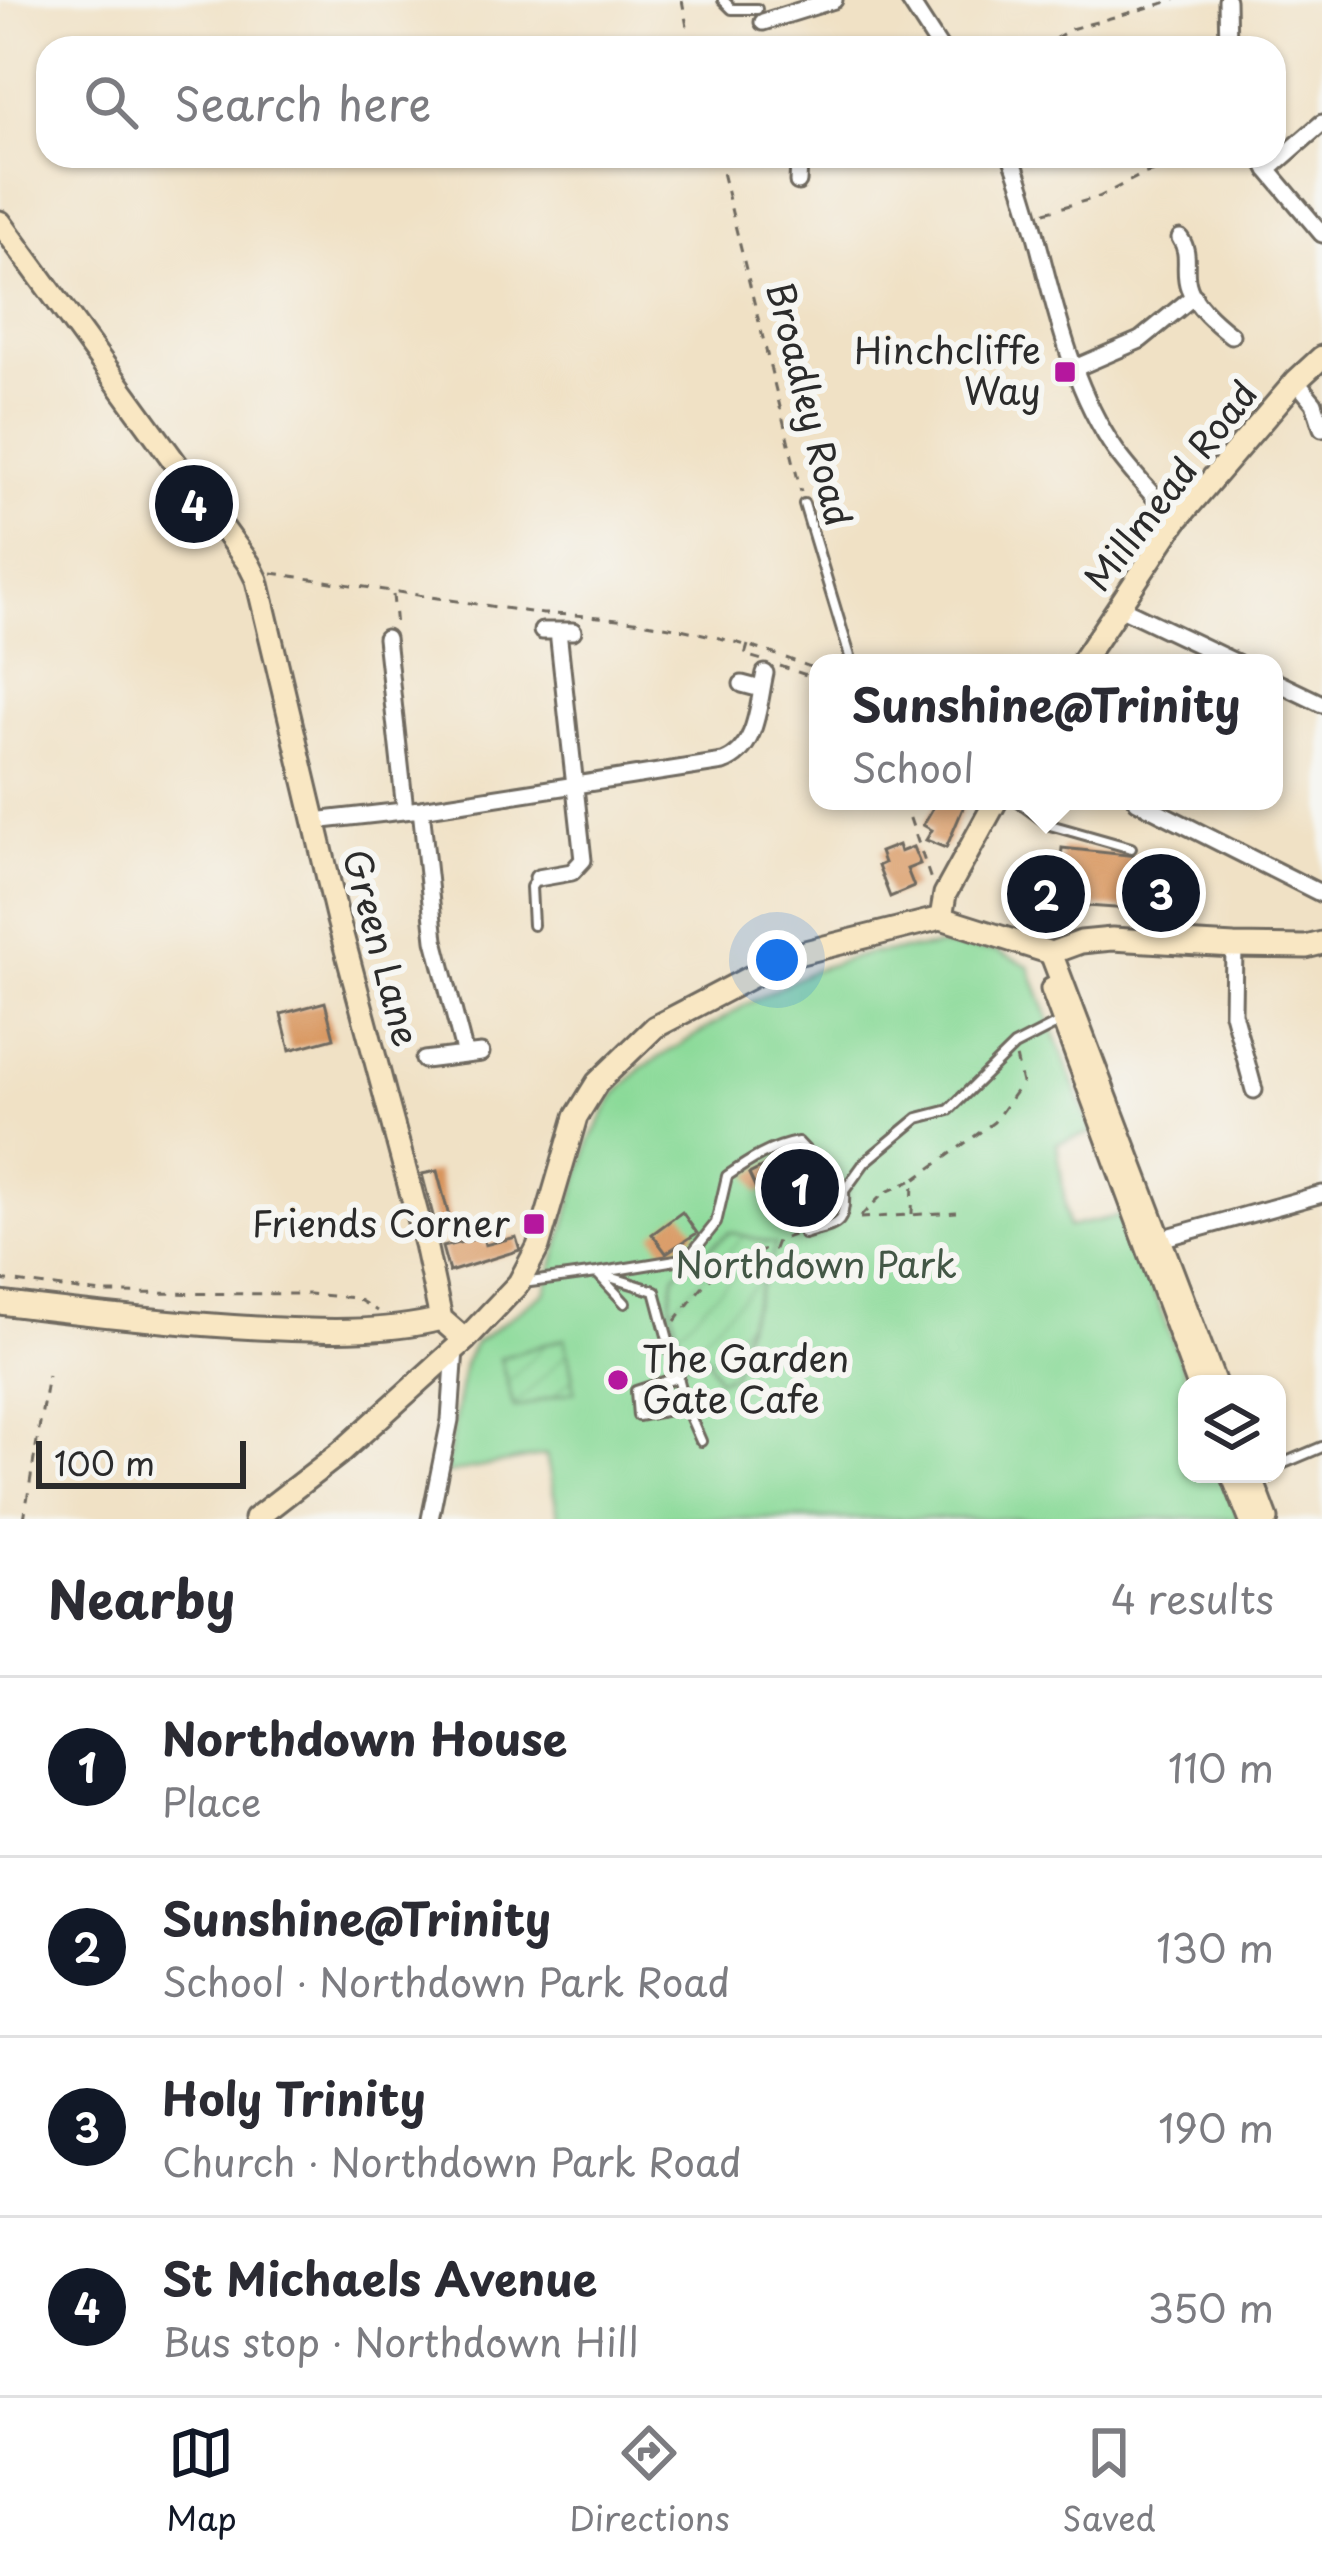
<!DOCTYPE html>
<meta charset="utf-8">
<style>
body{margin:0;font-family:"Playpen Sans",sans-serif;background:#f2f2f3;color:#2b2b33}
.controls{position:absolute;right:36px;bottom:36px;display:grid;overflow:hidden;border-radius:24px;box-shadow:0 3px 9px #0004}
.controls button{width:108px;height:108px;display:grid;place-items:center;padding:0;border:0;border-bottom:3px solid #e1e1e2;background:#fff;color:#2b2b33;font:60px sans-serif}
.scale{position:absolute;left:36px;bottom:30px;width:210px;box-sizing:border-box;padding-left:12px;border:6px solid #2b2b2b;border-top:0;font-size:33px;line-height:42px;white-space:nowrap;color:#2b2b2b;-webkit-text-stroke:9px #f6f6f2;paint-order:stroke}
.you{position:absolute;left:777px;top:960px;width:42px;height:42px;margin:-30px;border:9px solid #fff;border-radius:50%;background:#1a73e8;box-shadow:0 0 0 18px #1a73e833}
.badge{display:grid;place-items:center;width:78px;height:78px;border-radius:50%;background:#111827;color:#fff;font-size:39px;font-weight:700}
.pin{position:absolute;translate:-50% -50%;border:6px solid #fff;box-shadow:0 3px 12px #0006}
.popup{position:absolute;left:809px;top:654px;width:474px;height:156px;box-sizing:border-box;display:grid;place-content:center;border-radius:24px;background:#fff;filter:drop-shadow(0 3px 9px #0005);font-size:39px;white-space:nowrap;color:#7c7c81}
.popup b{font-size:45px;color:#2b2b33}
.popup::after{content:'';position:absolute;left:50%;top:100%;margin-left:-24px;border:24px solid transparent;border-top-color:#fff}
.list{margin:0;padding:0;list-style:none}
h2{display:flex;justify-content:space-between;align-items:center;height:156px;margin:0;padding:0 48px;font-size:51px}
h2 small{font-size:39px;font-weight:400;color:#7c7c81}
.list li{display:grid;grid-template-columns:78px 1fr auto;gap:36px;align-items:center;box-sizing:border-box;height:180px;padding:0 48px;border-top:3px solid #e1e1e2}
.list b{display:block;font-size:45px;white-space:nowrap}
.list p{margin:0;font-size:39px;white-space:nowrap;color:#7c7c81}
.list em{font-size:39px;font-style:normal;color:#7c7c81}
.icon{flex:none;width:66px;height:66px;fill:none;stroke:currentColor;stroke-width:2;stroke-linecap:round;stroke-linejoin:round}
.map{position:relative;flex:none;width:1322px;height:1519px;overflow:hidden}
.search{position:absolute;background:#fff;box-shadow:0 3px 9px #0004;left:36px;right:36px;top:36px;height:132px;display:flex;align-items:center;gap:30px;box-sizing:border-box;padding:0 42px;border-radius:36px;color:#7c7c81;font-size:45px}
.sheet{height:876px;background:#fff}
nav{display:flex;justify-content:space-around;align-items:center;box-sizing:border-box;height:168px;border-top:3px solid #e1e1e2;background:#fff;font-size:33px;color:#7c7c81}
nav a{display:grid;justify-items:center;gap:6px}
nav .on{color:#111827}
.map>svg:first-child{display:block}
.park{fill:#8bda99;stroke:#5b8262;stroke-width:3}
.garden{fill:url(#garden-furrows);stroke:#5b8262;stroke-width:3}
.building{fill:#d8955d}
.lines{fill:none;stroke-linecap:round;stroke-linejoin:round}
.lane-casing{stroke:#706b61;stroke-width:14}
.street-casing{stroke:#706b61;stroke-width:21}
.secondary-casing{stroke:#706b61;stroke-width:27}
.path{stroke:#706b61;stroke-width:3;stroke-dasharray:9 9;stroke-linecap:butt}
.lane{stroke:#fff;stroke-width:8}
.street{stroke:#fff;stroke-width:15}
.secondary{stroke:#f9e7c3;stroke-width:21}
.poi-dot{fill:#b5179e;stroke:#f6f6f2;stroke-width:4.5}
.labels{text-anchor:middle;stroke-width:12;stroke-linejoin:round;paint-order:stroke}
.poi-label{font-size:36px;fill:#2b2b2b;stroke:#f6f6f2;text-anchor:end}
.street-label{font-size:36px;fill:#2b2b2b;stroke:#f6f6f2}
.park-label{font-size:36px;fill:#435746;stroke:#f6f6f2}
</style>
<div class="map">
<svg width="1322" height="1519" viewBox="0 0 1322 1519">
<defs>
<pattern id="garden-furrows" width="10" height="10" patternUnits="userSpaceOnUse" patternTransform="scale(3)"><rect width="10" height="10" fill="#8bda99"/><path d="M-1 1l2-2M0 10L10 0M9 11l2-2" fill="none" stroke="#78bb84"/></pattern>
</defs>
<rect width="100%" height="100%" fill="#f6f6f2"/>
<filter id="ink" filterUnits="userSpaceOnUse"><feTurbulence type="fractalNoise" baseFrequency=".00833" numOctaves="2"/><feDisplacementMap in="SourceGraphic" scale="24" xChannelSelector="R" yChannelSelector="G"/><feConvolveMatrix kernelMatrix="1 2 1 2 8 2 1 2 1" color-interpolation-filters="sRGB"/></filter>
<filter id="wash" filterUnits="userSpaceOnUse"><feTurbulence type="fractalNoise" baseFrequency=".004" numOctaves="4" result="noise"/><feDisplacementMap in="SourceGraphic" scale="48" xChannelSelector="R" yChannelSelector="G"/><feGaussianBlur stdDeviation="2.7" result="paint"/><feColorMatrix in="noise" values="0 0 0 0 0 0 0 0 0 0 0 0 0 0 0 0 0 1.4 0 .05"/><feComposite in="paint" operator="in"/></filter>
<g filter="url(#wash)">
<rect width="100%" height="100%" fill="#f0e1c5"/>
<path class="park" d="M 941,946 L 997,951 L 1029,966 L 1092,1133 L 1057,1143 L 1068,1227 L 1124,1215 L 1189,1384 L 1187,1474 L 1223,1474 L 1240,1519 L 559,1519 L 546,1455 L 445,1474 L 464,1364 L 475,1343 L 545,1292 L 590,1141 L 615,1095 L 642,1068 L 747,1004 L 814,970 L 866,954 Z"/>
<path class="garden" d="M 730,1232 L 776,1244 L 742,1337 L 733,1376 L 718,1379 L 706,1355 L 686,1364 L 670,1302 L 675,1274 Z
M 565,1338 L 575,1391 L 514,1408 L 500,1358 Z"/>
<g id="blocks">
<path class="building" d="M 937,801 L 966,801 L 946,848 L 926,840 L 932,830 L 923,825 Z
M 898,845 L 900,852 L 913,847 L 920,864 L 907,869 L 914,887 L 890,897 L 878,866 L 884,863 L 880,852 Z
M 1062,848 L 1137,856 L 1138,862 L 1160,864 L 1160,875 L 1187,877 L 1184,913 L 1032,902 L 1035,882 L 1058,885 Z
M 325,1002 L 334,1038 L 290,1050 L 281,1014 Z
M 795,1151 L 813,1170 L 830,1205 L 795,1222 L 776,1184 L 758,1193 L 749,1174 Z
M 437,1171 L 451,1224 L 436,1227 L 422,1174 Z
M 682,1212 L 697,1233 L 666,1253 L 652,1234 Z
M 483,1237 L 485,1245 L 516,1237 L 520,1250 L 449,1272 L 442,1247 Z"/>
</g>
</g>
<g filter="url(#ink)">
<use href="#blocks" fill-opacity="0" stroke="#706b61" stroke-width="3"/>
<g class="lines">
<defs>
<path id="lane" d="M 723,0 L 732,9 L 757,9
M 804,504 L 852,663
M 1017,801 L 1050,825 L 1131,848
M 533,925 L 531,887 L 537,879
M 804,1234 C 836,1224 846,1228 844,1191
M 597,1273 L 688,1258 L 716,1223 L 727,1176 C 749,1161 770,1147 798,1142 L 844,1191 L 865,1162 L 918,1118 L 949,1110 L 1014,1046 L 1061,1022
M 598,1274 L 625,1303
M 523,1283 L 597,1273 L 655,1291 L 686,1407 L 701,1441
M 679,1377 L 636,1391 L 638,1416 L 686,1407
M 1277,1466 L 1322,1447"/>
<path id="street" d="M 909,0 L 940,48
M 1227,0 L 1228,48
M 763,22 L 834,0
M 1011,156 C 1048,252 1056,364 1116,451 C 1133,475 1156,498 1176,521
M 1261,156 L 1268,170 L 1322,234
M 1268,170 L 1322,123
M 798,182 L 799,162 L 814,156
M 1180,238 C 1192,255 1182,270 1189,288 C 1195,306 1217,324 1231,335
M 1075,368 L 1140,340 L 1194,296
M 1296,381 L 1314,403 L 1322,428
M 1117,606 L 1237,663
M 542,631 L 573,631
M 386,638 L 405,810
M 1274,681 L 1322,704
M 742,684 L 761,689
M 1137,801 L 1322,894
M 421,809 L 435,940 L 465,1055
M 314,821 L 421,809 L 723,762 C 758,749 758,704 765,673
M 538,878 L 572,872 L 583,860 L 558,631
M 1234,946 L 1233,1013 L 1254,1090
M 424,1060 L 481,1053
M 1153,1241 L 1322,1194
M 430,1519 L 450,1420 L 455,1349"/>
<path id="secondary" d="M 0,222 L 249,564 L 257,580 L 338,920 L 425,1244 L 441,1319 L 465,1340
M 1081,663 L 1176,521 L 1296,381 L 1322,357
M 941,918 L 945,894 L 996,801
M 1051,953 L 1215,1384
M 1052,989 L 1198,1384
M 0,1303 C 86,1314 170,1323 257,1328 C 317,1331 382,1334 441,1319
M 1232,1474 L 1250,1519
M 1250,1474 L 1267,1519
M 255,1519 L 340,1453 L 465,1340 L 519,1283 L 538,1247 L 576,1117 L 597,1083 L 655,1027 L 793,955 L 941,918 L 1051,953 L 1081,942 L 1112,939 L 1234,946 L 1306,947 L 1322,943"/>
</defs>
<use href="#lane" class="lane-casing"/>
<use href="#street" class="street-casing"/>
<use href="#secondary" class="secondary-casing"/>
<path class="path" d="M 682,0 L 691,48
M 1040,48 L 1071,29 L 1175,0
M 718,156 L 801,492
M 1045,212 L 1099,197 L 1143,174 L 1208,156
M 272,573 L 543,614 C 635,615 733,636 818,670
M 393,595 L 396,627
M 748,645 L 745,655 L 762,660
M 780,666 L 818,679
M 904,801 L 931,880
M 912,1214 L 913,1181 L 994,1122 L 1022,1083 L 1016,1057
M 861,1216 L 884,1193 L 911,1181
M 860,1218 L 956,1212
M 0,1280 L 102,1293 L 309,1294 L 356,1298 L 377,1311
M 675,1321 C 706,1282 721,1255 774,1249 L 777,1241 L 796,1234
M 24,1519 L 48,1375"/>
<use href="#lane" class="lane"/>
<use href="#street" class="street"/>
<use href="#secondary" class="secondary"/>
</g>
</g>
<g class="poi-dot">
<rect x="1053" y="360" width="24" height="24" rx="6"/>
<rect x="522" y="1212" width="24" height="24" rx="6"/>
<circle cx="618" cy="1380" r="12"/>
</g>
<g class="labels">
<g class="poi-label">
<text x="1041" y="364">Hinchcliffe<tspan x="1041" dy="41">Way</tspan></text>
<text x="510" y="1237">Friends Corner</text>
<text x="642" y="1372" text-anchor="start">The Garden<tspan x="642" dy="41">Gate Cafe</tspan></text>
</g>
<g class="street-label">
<text transform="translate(809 404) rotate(76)" y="13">Broadley Road</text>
<text transform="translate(1171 486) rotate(-52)" y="13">Millmead Road</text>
<text transform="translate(381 948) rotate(75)" y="13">Green Lane</text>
</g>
<g class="park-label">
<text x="816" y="1278">Northdown Park</text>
</g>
</g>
</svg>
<div class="controls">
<button><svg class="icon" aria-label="layers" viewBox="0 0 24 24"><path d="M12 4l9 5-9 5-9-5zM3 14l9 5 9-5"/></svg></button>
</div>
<div class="scale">100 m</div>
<div class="you"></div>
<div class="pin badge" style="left:800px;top:1188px">1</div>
<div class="pin badge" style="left:1046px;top:894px">2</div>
<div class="popup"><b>Sunshine@Trinity</b>School</div>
<div class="pin badge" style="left:1161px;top:893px">3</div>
<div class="pin badge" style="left:194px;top:504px">4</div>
<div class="search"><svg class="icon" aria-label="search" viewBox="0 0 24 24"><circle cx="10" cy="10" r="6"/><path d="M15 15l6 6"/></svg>Search here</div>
</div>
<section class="sheet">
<h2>Nearby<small>4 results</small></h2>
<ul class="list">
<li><span class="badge">1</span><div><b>Northdown House</b><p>Place</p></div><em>110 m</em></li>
<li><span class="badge">2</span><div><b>Sunshine@Trinity</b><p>School · Northdown Park Road</p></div><em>130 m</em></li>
<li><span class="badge">3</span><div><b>Holy Trinity</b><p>Church · Northdown Park Road</p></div><em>190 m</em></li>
<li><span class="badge">4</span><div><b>St Michaels Avenue</b><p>Bus stop · Northdown Hill</p></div><em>350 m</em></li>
</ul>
</section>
<nav>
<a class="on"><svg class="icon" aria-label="map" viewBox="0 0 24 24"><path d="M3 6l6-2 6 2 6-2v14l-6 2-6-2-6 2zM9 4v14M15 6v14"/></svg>Map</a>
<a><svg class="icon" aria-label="directions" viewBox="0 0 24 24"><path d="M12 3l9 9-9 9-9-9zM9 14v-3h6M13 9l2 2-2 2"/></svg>Directions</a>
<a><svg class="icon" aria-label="saved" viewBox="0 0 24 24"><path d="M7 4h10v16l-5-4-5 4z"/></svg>Saved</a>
</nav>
